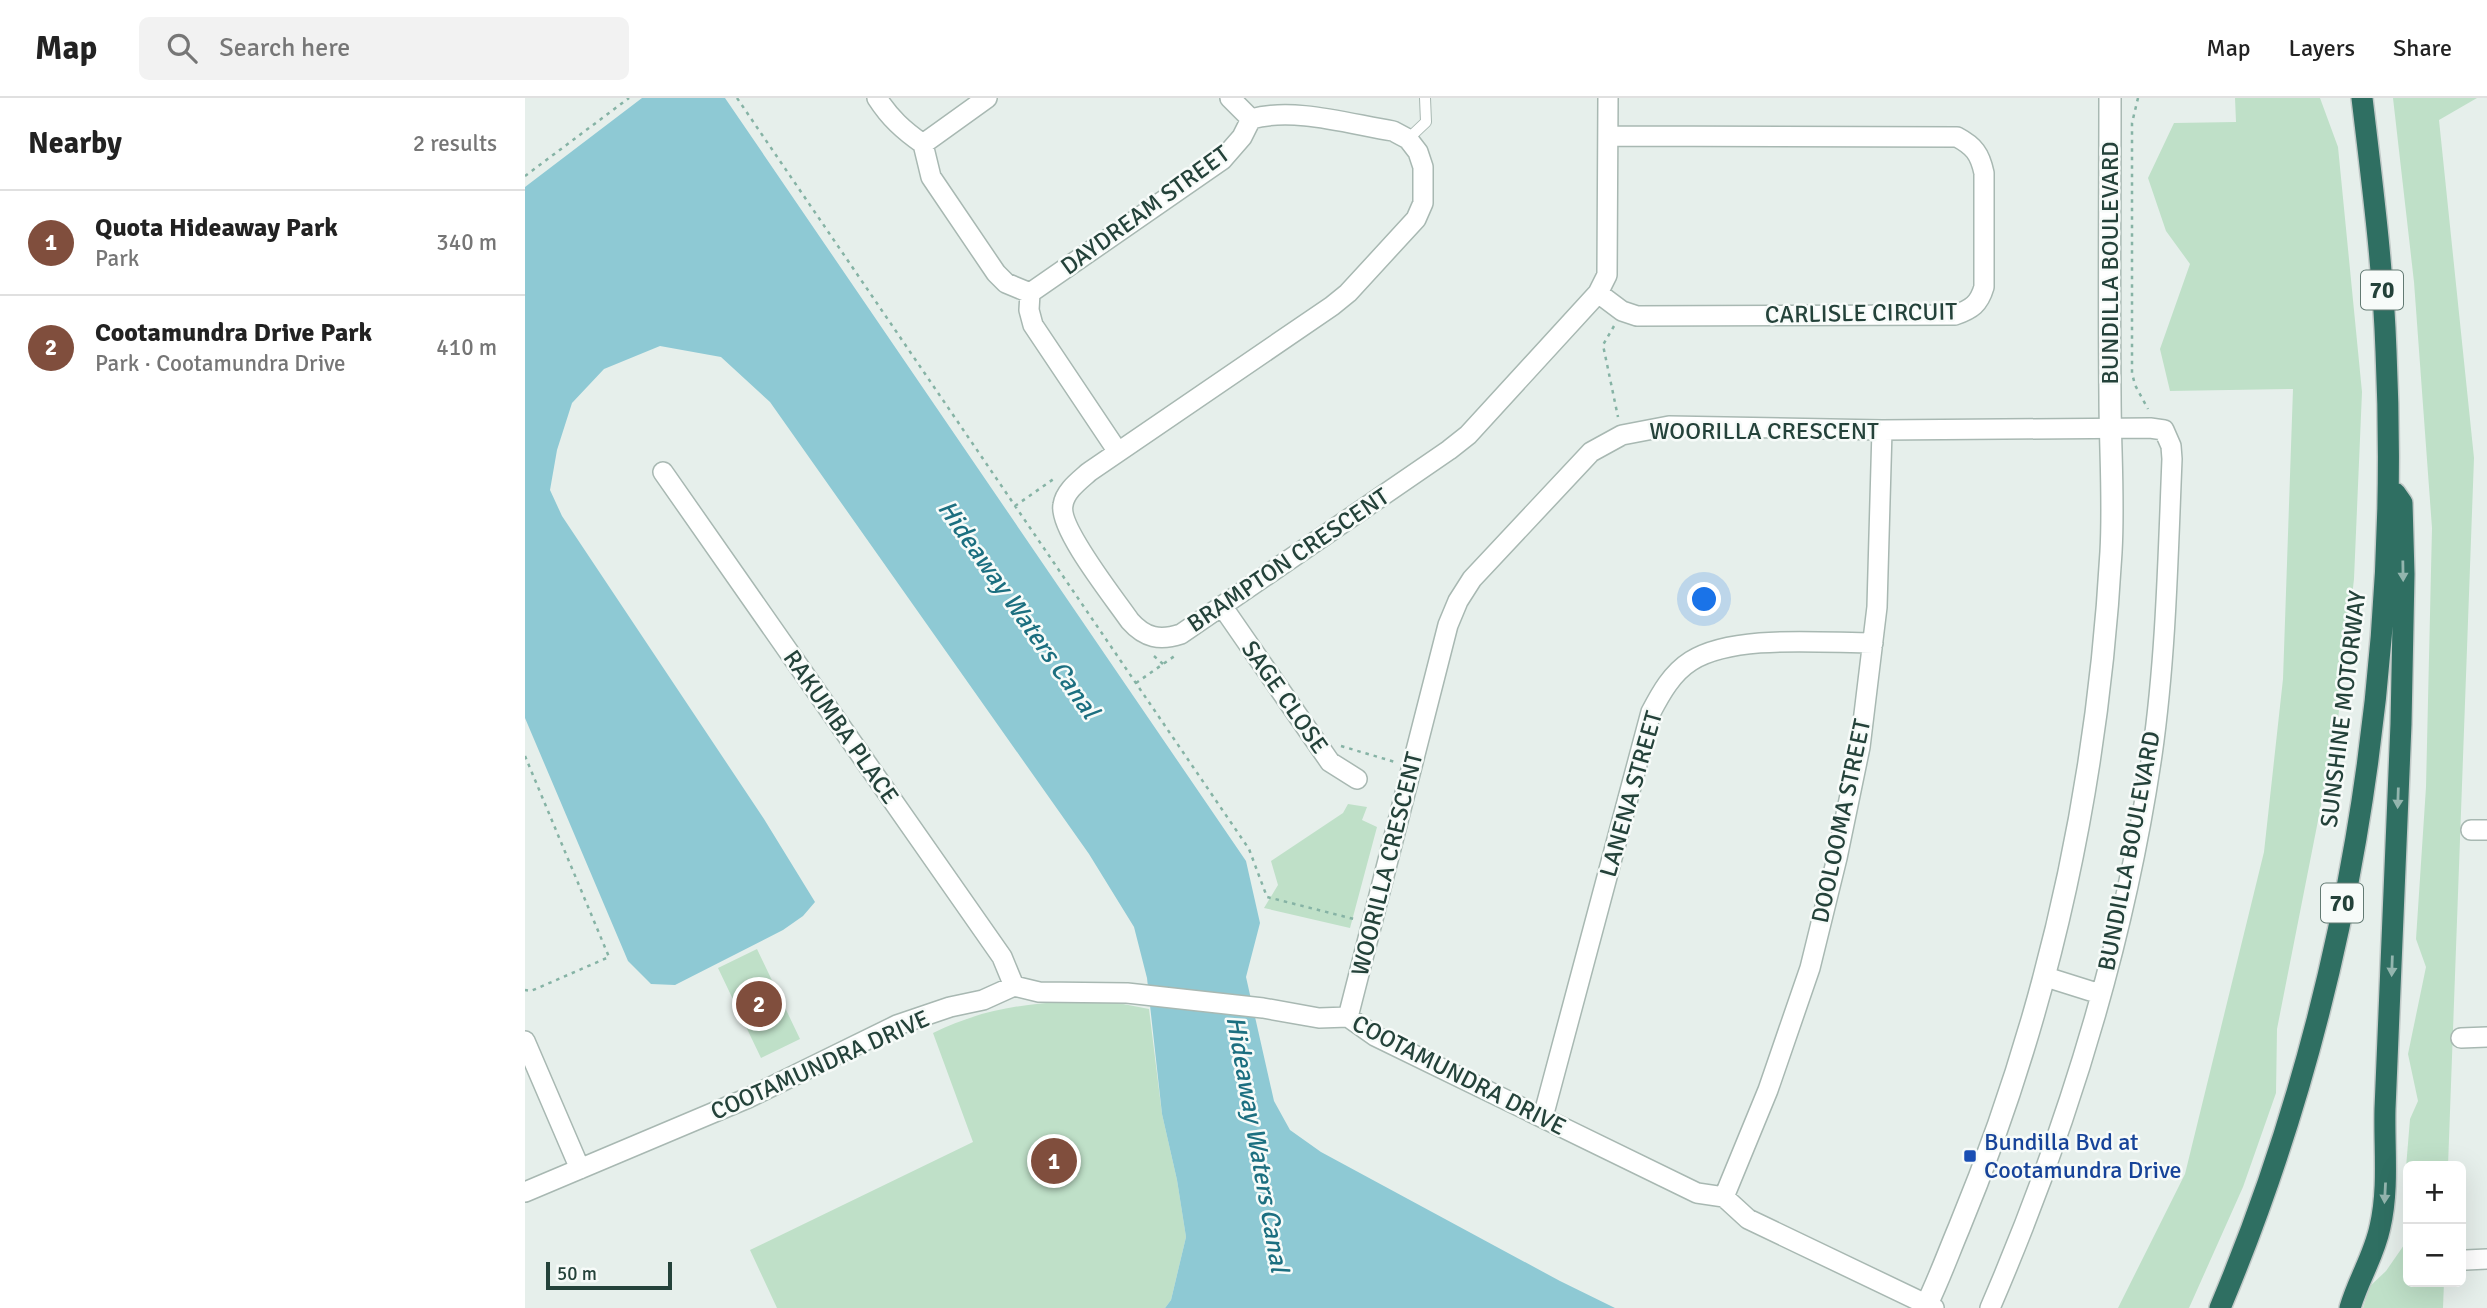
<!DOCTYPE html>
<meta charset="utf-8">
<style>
body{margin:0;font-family:Signika,sans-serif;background:#f2f2f2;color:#222}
.controls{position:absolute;right:21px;bottom:21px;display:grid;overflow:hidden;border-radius:10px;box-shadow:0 7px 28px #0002}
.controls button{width:63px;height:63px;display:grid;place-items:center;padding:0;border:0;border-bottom:2px solid #e0e0e0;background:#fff;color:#222;font:35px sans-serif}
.scale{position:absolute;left:21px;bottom:18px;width:126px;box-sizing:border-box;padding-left:7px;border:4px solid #24423a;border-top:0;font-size:19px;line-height:24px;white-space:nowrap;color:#24423a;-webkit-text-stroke:5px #f7fbf9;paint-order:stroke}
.you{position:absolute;left:1180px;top:502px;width:24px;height:24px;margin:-18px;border:5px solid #fff;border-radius:50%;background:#1a73e8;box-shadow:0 0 0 10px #1a73e833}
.badge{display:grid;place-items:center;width:46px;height:46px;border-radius:50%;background:#804e3d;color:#fff;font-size:23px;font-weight:700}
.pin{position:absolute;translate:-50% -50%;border:4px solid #fff;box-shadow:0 2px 7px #0006}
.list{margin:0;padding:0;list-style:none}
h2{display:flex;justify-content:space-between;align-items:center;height:91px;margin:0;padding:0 28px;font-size:30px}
h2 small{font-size:23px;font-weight:400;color:#767676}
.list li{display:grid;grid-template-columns:46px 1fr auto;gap:21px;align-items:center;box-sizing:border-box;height:105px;padding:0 28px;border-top:2px solid #e0e0e0}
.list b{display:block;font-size:26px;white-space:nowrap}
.list p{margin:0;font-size:23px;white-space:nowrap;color:#767676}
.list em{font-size:23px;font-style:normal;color:#767676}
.icon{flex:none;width:38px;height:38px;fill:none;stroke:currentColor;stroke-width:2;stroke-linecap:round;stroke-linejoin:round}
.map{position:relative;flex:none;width:1962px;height:1210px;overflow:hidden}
header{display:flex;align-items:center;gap:42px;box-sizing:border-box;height:98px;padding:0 35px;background:#fff;border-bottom:2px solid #e0e0e0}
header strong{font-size:33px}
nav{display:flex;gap:38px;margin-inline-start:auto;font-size:24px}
.search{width:490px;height:63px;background:#f2f2f2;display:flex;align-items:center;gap:18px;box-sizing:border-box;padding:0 24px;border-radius:10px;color:#767676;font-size:26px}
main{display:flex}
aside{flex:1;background:#fff}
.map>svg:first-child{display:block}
.green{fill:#bfe0c8}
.water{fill:#8ec9d4}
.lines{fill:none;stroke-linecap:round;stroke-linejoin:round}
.service-casing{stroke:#a8b8b2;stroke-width:12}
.minor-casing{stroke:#a8b8b2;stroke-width:22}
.tertiary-casing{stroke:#a8b8b2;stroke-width:24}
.motorway-casing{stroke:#c2cac8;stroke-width:24}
.path{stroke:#86b3a5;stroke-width:2.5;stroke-dasharray:3.5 5;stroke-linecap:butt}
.service{stroke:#fff;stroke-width:10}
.minor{stroke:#fff;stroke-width:19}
.tertiary{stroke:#fff;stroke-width:21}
.motorway{stroke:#2f6f62;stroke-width:21}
.oneway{fill:#93b5ae}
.transit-dot{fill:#1a4fb4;stroke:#f7fbf9;stroke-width:2.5}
.labels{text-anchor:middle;stroke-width:5;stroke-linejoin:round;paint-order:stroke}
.shield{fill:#f7fbf9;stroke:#637a73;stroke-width:2}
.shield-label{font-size:23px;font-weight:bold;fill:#24423a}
.street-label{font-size:24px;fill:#24423a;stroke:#f7fbf9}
.transit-label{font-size:24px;fill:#164399;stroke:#f7fbf9;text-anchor:start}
.water-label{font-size:26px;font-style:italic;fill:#1c6f80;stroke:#f7fbf9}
</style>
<header>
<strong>Map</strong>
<div class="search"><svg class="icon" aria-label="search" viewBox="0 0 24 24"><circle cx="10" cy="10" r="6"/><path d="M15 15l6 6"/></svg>Search here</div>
<nav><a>Map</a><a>Layers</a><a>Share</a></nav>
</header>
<main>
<aside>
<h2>Nearby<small>2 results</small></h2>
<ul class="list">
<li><span class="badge">1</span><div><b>Quota Hideaway Park</b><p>Park</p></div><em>340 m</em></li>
<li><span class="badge">2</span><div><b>Cootamundra Drive Park</b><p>Park · Cootamundra Drive</p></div><em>410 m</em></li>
</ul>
</aside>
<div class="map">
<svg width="1962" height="1210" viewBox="0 0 1962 1210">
<rect width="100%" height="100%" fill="#e6efeb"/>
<path class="green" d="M 1710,0 L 1795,0 L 1813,49 L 1837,294 L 1829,481 L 1813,621 L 1752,931 L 1751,995 L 1718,1089 L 1664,1210 L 1593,1210 L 1660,1076 L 1739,754 L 1758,581 L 1768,291 L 1645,293 L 1635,251 L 1665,166 L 1641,133 L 1623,80 L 1649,25 L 1711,24 Z
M 1868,0 L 1952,0 L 1914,22 L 1949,360 L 1923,1068 L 1883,1068 L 1883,1121 L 1878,1106 L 1885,1021 L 1893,1003 L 1883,956 L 1901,869 L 1891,841 L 1901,689 L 1907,430 L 1889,184 Z
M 823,706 L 842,709 L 837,722 L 852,729 L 825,830 L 739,810 L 753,787 L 746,763 L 818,715 Z
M 232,851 L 275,941 L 236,960 L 193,870 Z
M 543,903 L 593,905 L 624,911 L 637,1016 L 652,1082 L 661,1139 L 646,1202 L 640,1210 L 252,1210 L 225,1152 L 448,1044 L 408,935 C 456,912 491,907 543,903 Z
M 1883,1122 L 1883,1184 L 1919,1184 L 1918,1210 L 1838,1210 L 1844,1189 L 1861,1173 L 1879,1147 Z"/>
<path class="water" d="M 117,0 L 200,0 L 721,763 L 735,825 L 721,879 L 749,1003 L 765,1032 L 796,1054 L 1035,1183 L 1090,1210 L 640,1210 L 646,1202 L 661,1139 L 652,1082 L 637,1016 L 622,880 L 609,829 L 564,756 L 245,304 L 196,259 L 135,248 L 79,271 L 47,305 L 32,352 L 25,392 L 37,418 L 239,721 L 290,804 L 278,818 L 258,832 L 150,887 L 126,886 L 103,863 L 0,620 L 0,89 Z"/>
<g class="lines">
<defs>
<path id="service" d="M 883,41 L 901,24 L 900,0"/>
<path id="minor" d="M 352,0 C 365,20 378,32 398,46 L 406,79 L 471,175 L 481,185 L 505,195 L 504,212 L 508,227 L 593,354
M 705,0 L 726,21
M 726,21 C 769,9 824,26 868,33 L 883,41 L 893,54 L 898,69 L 898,105 L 891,121 L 823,195 L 807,208 L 564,374 C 554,383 540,393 538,407 C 533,430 590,501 605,523 C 620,540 635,543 656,536 L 924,352 L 943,337 L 1073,195 L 1082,177 L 1083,0
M 398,46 L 462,0
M 505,195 L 697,62 L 717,39 L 726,21
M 1073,195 L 1097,213 L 1112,218 L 1430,217 C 1447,211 1454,206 1459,189 L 1459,75 C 1455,56 1449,48 1432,39 L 1083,38
M 138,374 L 477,859 L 489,888
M 697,508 L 805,664 L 832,681
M 1946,732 L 1962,732
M 1521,879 L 1575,896
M 823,919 L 923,527 L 933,503 L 947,481 L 1066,354 L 1097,337 L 1144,328 L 1357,332 L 1625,330 L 1639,332 L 1646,348 L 1647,361 C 1643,459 1641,559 1627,657 C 1599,847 1541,1034 1465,1210
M 1936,940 L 1962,939
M 0,943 L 55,1071
M 1018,1019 L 1126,614 C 1136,595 1147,575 1166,563 C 1209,536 1296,545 1348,545
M 0,1094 L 223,1000 L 372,927 L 425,909 L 458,902 L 489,888 L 514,894 L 602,895 L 738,910 L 794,920 L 823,919 L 850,938 L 1172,1095 L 1199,1099 L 1223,1121 L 1409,1210
M 1199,1099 L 1243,992 L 1285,870 L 1312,760 L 1335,649 L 1352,509 L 1357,332
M 1941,1162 L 1962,1161"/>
<path id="tertiary" d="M 1400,1210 C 1413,1184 1423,1156 1434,1130 C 1523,915 1573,686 1586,454 C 1589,402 1585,350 1585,298 C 1584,199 1585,99 1585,0"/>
<path id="motorway" d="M 1695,1210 C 1821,911 1876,577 1861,253 C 1858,168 1847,84 1837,0
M 1825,1210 C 1833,1182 1849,1158 1855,1129 C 1864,1090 1859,1050 1860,1011 L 1876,626 L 1879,476 L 1877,405 L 1870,395"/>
</defs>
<use href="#service" class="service-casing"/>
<use href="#minor" class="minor-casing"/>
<use href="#tertiary" class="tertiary-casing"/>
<use href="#motorway" class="motorway-casing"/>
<path class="path" d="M 212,0 L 724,751 L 742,799 L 829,821
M 1613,0 L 1607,25 L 1607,275 L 1610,287 L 1623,311
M 0,78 L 104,0
M 1089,228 L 1078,247 L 1093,319
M 490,408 L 530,380
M 629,558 L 638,566
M 611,585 L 651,557
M 816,648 L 870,664
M 0,658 L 84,859 L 6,893 L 0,892"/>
<use href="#service" class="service"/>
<use href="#minor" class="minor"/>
<use href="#tertiary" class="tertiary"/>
<use href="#motorway" class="motorway"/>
</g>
<defs><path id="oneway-solid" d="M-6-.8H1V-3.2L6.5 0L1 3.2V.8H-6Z" transform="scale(1.75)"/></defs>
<g class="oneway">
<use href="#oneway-solid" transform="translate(1878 473) rotate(89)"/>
<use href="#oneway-solid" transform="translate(1873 700) rotate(92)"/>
<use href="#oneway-solid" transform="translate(1867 868) rotate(92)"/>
<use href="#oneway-solid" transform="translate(1860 1095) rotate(93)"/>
</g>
<rect class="transit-dot" x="1438" y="1051" width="14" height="14" rx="3.5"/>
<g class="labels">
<g class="shield">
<rect x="1836" y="172.5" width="42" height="39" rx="5"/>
<rect x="1796" y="785.5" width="42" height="39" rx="5"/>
</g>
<g class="shield-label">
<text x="1857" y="200">70</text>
<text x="1817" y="813">70</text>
</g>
<g class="street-label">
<text transform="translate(620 112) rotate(-36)" y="8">DAYDREAM STREET</text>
<text transform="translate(1585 165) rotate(-90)" y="8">BUNDILLA BOULEVARD</text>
<text transform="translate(1336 215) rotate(-1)" y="8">CARLISLE CIRCUIT</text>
<text x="1239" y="341">WOORILLA CRESCENT</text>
<text transform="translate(763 462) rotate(-34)" y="8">BRAMPTON CRESCENT</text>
<text transform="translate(760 599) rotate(55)" y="8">SAGE CLOSE</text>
<text transform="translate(1818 611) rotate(-83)" y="8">SUNSHINE MOTORWAY</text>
<text transform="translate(316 629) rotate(55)" y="8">RAKUMBA PLACE</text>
<text transform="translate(1106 696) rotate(-74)" y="8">LANENA STREET</text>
<text transform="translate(1316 723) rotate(-78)" y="8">DOOLOOMA STREET</text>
<text transform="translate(1604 753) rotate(-79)" y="8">BUNDILLA BOULEVARD</text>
<text transform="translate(862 766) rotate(-76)" y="8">WOORILLA CRESCENT</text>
<text transform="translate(295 967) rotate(-24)" y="8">COOTAMUNDRA DRIVE</text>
<text transform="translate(934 977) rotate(27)" y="8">COOTAMUNDRA DRIVE</text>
</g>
<g class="transit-label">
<text x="1459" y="1052">Bundilla Bvd at<tspan x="1459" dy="28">Cootamundra Drive</tspan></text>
</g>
<g class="water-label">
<text transform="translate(494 511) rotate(55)" y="9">Hideaway Waters Canal</text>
<text transform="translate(733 1046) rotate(80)" y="9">Hideaway Waters Canal</text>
</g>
</g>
</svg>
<div class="controls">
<button>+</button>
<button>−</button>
</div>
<div class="scale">50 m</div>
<div class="you"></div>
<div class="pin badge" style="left:529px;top:1063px">1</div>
<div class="pin badge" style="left:234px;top:906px">2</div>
</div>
</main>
